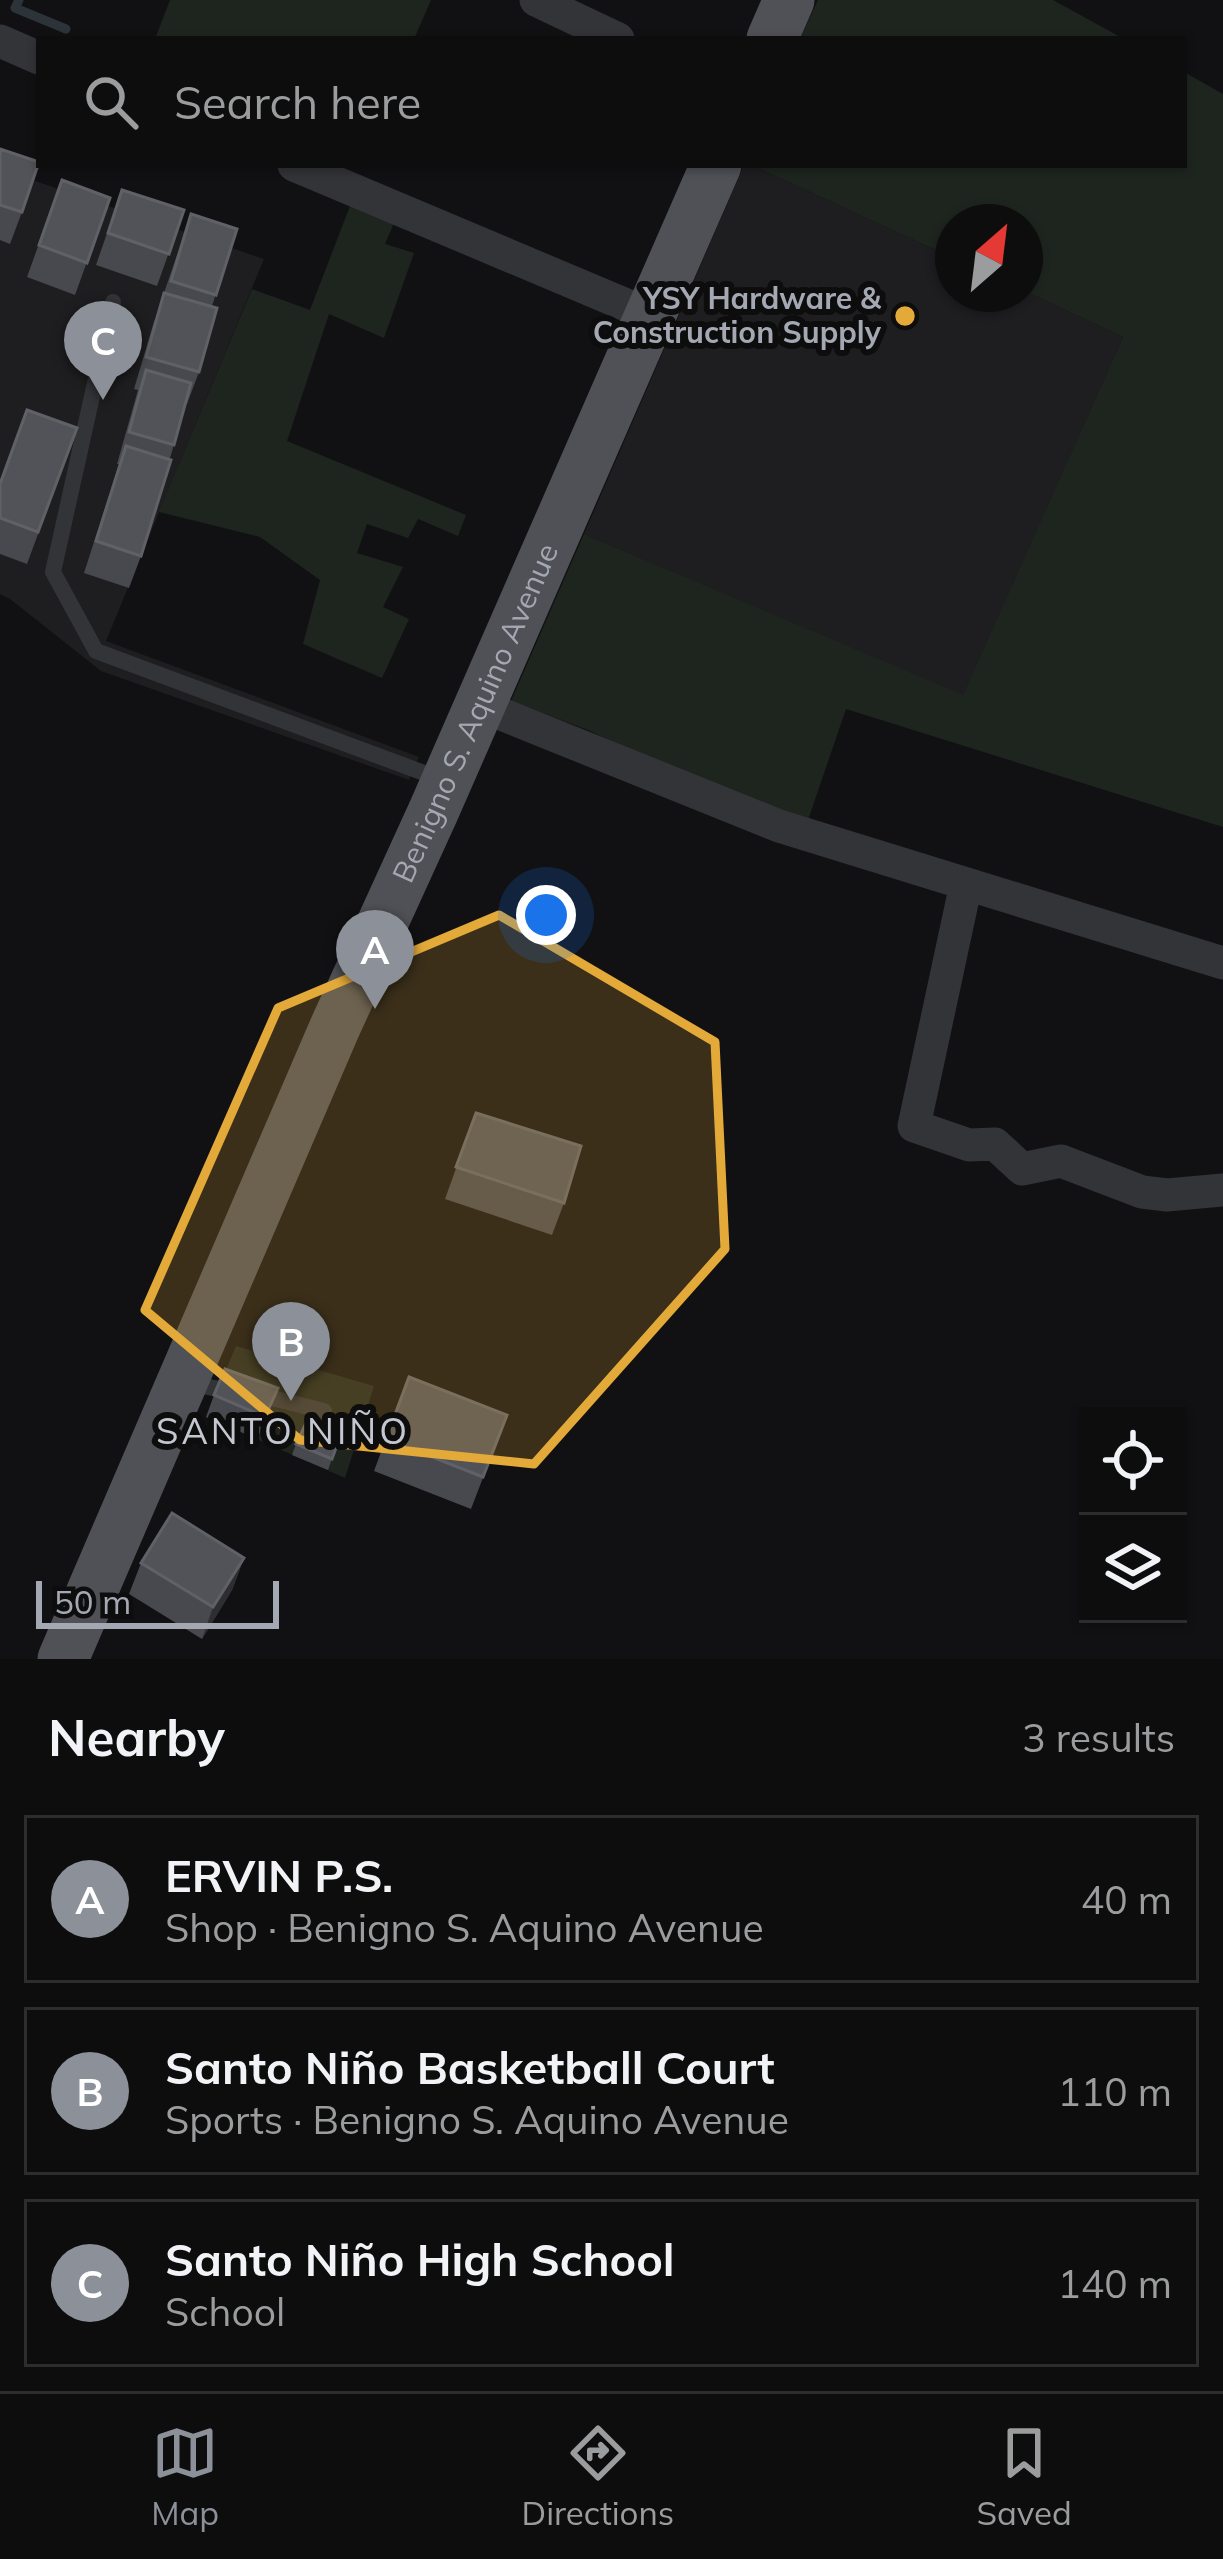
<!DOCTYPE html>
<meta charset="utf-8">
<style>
body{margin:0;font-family:Mulish,sans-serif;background:#161617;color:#f1f3f6}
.controls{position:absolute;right:36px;bottom:36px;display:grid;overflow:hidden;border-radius:0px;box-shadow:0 3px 9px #0004}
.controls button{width:108px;height:108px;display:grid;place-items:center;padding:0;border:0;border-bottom:3px solid #2d2d2e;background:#0d0d0e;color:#f1f3f6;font:60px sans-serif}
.compass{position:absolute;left:935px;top:204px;width:108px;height:108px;border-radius:50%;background:#0d0d0e;box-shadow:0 3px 9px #0004;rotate:28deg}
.scale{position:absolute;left:36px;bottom:30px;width:243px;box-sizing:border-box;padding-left:12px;border:6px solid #a4a8b2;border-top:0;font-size:33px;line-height:42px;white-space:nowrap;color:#a4a8b2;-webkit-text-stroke:9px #0d0d0e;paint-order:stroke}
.you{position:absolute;left:546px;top:915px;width:42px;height:42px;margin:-30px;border:9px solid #fff;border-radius:50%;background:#1a73e8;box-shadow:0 0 0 18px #1a73e833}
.badge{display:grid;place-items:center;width:78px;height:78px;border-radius:50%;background:#8c9099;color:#fff;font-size:39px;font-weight:700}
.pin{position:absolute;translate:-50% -99px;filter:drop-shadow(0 3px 6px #0008)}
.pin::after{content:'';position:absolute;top:63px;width:42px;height:36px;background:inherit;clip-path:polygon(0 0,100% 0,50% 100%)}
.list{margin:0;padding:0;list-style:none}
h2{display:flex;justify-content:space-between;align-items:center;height:156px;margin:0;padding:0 48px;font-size:51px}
h2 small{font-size:39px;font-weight:400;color:#9a9c9e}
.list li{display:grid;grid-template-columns:78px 1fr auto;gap:36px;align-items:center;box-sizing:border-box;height:168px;margin:0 24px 24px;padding:0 24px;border:3px solid #2d2d2e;border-radius:0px}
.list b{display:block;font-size:45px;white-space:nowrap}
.list p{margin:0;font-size:39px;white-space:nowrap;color:#9a9c9e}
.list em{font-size:39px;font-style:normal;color:#9a9c9e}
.icon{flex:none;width:66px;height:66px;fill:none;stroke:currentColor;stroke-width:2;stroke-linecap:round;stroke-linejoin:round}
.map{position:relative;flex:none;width:1223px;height:1659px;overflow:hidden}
.search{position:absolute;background:#0d0d0e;box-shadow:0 3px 9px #0004;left:36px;right:36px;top:36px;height:132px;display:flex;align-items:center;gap:30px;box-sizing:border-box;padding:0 42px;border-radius:0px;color:#9a9c9e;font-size:45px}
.sheet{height:732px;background:#0d0d0e}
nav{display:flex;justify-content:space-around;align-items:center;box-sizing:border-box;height:168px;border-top:3px solid #2d2d2e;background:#0d0d0e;font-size:33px;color:#9a9c9e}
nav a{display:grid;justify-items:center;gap:6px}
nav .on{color:#8c9099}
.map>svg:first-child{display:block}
.built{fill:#1e1e20}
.green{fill:#1e251f}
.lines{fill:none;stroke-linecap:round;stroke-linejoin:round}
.stream{stroke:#2c343a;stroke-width:9}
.service{stroke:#333438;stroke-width:16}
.minor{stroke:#333438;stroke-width:33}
.primary{stroke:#4f5156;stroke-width:51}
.wall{fill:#48494e}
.shaded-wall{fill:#2e2e32}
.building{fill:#525358;stroke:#5f6166;stroke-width:3}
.marked{fill:#e4aa39;fill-opacity:0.2;stroke:#e4aa39;stroke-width:9;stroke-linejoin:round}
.poi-dot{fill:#e4aa39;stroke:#0d0d0e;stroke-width:4.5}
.labels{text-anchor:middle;stroke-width:12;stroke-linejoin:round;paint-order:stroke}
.poi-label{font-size:30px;font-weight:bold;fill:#a4a8b2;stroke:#0d0d0e;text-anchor:end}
.street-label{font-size:30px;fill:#a4a8b2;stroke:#0d0d0e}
.quarter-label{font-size:36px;letter-spacing:3px;fill:#c4c7cf;stroke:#0d0d0e}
</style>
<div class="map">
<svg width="1223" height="1659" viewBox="0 0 1223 1659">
<rect width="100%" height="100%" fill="#111113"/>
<path class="built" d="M 744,165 L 752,165 L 953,258 L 953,294 L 1025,294 L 1025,291 L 1123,337 L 963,696 L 584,534 Z
M 0,169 L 264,259 L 106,641 L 419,757 L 409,780 L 101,671 L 10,599 L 0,594 Z"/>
<path class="green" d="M 170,0 L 431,0 L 414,39 L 155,39 Z
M 818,0 L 1053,0 L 1124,39 L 800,39 Z
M 1184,72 L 1223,94 L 1223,827 L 846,709 L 807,823 L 727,796 L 588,730 L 511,701 L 584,534 L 963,695 L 1123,337 L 1025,291 L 1025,222 L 953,222 L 953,258 L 752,165 L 1184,165 Z
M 350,206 L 394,223 L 385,244 L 414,253 L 384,338 L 329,314 L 287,441 L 466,515 L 458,536 L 418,519 L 408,538 L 367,524 L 357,553 L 403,567 L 383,607 L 409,619 L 382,678 L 303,644 L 320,580 L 260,537 L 159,512 L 252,289 L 310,310 Z
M 236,1346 L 374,1386 L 345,1478 L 206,1417 Z"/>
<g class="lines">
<path class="stream" d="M 19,0 L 15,8 L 66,29"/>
<path class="service" d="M 113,302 L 53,572 L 96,651 L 443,780
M 190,1384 L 268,1397 L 324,1411"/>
<path class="minor" d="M 536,0 L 618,39
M 0,41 L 39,58
M 294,165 L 650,315
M 479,705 L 779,826 L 1223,963
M 966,884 L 914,1126 L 969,1145 L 995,1144 L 1022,1169 L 1061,1161 L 1142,1192 L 1167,1195 L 1223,1190"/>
<g class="primary">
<path d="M 772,39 L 789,0"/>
<path id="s1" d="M 63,1659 L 335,1027 L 434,810 L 716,165"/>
</g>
</g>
<path class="wall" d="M 0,149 L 22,212 L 10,244 L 0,240 Z
M 62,180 L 110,198 L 75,295 L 27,277 Z
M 122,190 L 184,210 L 157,286 L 96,265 Z
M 191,214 L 237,229 L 212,306 L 199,372 L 187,404 L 186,404 L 141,556 L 129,588 L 84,573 L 119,464 L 117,464 L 138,390 L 134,389 L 153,325 Z
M 77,428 L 27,564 L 0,554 L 0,484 Z
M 476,1113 L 564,1203 L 552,1235 L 445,1199 Z
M 409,1377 L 507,1415 L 471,1509 L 374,1471 Z
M 214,1395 L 270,1410 L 257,1439 L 206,1417 Z
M 342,1431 L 328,1470 L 292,1455 L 296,1444 Z
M 244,1558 L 232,1590 L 202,1639 L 129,1594 L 141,1563 Z"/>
<path class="shaded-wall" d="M 244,1558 L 232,1590 L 202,1639 L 213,1607 Z"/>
<path class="building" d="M 0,149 L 39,162 L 22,212 L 0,205 Z
M 62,180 L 110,198 L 87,263 L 39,245 Z
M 122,190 L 184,210 L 169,254 L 108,233 Z
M 191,214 L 237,229 L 216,295 L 171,281 Z
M 164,293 L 217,308 L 199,372 L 146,357 Z
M 146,370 L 191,383 L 174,445 L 129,432 Z
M 27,410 L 77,428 L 38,532 L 0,518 L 0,484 Z
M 126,446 L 171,460 L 141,556 L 96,541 Z
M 476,1113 L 581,1146 L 564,1203 L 456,1167 Z
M 225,1369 L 278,1388 L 265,1417 L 214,1395 Z
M 409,1377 L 507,1415 L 483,1477 L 386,1439 Z
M 309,1417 L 342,1431 L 332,1459 L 296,1444 Z
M 172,1513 L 244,1558 L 213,1607 L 141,1563 Z"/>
<path class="marked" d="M 499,915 L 715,1042 L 725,1249 L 534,1464 L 300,1440 L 145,1310 L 278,1008 Z"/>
<circle class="poi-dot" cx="905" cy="316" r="12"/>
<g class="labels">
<g class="poi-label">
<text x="881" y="309">YSY Hardware &amp;<tspan x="881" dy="34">Construction Supply</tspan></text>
</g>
<g class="street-label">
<text dy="10" stroke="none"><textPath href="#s1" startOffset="1032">Benigno S. Aquino Avenue</textPath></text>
</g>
<g class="quarter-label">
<text x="283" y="1444">SANTO NIÑO</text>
</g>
</g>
</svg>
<div class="controls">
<button><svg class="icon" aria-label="locate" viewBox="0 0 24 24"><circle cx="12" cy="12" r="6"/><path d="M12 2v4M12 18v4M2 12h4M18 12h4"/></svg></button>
<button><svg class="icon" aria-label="layers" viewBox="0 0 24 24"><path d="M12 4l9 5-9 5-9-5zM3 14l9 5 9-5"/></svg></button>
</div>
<svg class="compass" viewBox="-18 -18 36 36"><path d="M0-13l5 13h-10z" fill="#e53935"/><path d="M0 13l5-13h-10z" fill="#9a9c9e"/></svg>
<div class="scale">50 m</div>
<div class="you"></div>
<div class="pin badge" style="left:375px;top:1009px">A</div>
<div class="pin badge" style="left:291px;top:1401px">B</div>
<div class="pin badge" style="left:103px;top:400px">C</div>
<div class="search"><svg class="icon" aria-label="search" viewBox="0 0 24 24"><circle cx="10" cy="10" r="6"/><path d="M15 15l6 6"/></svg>Search here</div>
</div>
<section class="sheet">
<h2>Nearby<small>3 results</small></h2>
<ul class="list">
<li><span class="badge">A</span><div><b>ERVIN P.S.</b><p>Shop · Benigno S. Aquino Avenue</p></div><em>40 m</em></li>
<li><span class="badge">B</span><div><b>Santo Niño Basketball Court</b><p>Sports · Benigno S. Aquino Avenue</p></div><em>110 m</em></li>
<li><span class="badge">C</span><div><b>Santo Niño High School</b><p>School</p></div><em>140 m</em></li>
</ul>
</section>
<nav>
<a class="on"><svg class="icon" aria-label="map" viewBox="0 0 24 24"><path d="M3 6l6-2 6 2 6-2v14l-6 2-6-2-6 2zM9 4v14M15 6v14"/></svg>Map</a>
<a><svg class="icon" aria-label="directions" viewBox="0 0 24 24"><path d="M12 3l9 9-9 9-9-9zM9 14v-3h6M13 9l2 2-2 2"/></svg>Directions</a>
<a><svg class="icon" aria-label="saved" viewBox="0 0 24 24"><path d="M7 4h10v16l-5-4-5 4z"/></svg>Saved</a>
</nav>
